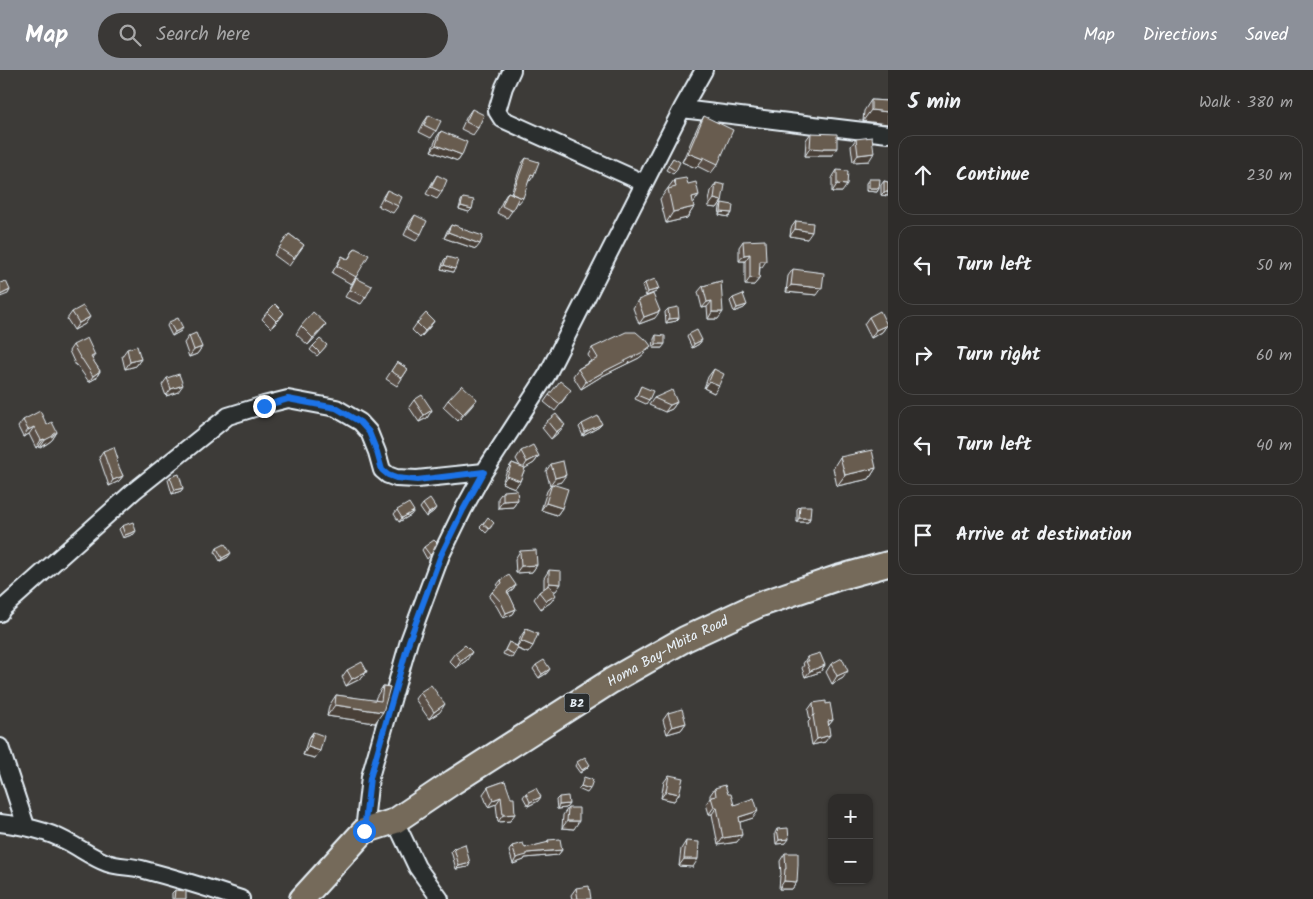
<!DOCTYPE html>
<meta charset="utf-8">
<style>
body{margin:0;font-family:Kalam,sans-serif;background:#3a3836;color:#f1f3f6}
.controls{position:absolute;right:15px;bottom:15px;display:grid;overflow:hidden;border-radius:10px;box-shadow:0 1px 4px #0004}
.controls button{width:45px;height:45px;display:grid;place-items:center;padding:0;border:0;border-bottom:1px solid #494847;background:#2e2c2a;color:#f1f3f6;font:25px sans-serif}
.stop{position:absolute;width:15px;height:15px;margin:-11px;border:4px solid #1a73e8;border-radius:50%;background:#fff}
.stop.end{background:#1a73e8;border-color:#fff;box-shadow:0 1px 5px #0008}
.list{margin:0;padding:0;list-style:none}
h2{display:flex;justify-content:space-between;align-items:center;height:65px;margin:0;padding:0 20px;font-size:21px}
h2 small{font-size:16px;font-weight:400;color:#a7a7a8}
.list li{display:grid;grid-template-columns:32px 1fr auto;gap:15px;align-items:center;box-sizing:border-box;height:80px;margin:0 10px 10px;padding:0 10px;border:1px solid #494847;border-radius:15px}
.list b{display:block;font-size:19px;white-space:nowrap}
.list em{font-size:16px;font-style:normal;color:#a7a7a8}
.icon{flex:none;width:28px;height:28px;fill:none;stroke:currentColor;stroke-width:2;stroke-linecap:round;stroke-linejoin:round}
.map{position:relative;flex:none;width:888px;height:829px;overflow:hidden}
header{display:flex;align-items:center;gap:30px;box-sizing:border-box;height:70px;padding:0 25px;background:#8c9099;color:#fff}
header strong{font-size:24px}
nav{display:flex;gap:28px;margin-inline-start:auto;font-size:18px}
.search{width:350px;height:45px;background:#3a3836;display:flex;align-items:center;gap:12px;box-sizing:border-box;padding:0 18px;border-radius:28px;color:#a7a7a8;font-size:19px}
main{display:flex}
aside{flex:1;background:#2e2c2a}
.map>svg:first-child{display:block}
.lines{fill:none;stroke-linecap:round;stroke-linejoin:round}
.minor-casing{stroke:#e8f1f8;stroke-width:20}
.highway-casing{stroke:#e8f1f8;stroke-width:28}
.minor{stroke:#2a2d2e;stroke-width:16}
.highway{stroke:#746a5a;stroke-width:24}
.wall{fill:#594e44;stroke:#e8f1f8}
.shaded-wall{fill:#494037;stroke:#e8f1f8}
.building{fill:#685b4f;stroke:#e8f1f8}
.route{stroke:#1a73e8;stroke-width:6}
.labels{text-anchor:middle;stroke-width:5;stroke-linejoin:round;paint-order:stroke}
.shield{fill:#2a2d2e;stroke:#afb6bb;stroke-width:1}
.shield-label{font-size:12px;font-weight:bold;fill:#e8f1f8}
.street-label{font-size:14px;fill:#e8f1f8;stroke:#2a2d2e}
</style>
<header>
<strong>Map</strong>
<div class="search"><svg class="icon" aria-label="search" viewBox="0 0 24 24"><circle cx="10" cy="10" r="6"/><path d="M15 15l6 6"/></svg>Search here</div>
<nav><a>Map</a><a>Directions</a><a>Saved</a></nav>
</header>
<main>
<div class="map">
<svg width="888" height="829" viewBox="0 0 888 829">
<rect width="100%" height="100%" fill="#3d3b38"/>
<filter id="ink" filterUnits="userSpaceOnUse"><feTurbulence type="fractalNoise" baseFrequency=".02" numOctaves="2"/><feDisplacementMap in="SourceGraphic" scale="10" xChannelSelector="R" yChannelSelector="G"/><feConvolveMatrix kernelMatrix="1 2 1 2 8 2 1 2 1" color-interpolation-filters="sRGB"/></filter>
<g filter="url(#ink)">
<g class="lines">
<defs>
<path id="minor" d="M 512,0 L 504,17 L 497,41 L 502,49 L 644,113
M 682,39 L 888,64
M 0,543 L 2,539 L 134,421 L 228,346 L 264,335 L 288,329 L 336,338 L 360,352 L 369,362 L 377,382 L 382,400 L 388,405 L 396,408 L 417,409 L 484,402
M 0,677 L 26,756
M 395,751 L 417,797 L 440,829
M 0,753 C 24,756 45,760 66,771 C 80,778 93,788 107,793 C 118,797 130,796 141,799 C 175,808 208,818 241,829
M 364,761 L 370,707 L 409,571 L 441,485 L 463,440 L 484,402 L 547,305 L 682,39 L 704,0"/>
<g id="highway">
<path id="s1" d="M 302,829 L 364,761 L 395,751 L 453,712 L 611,611 L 685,569 L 758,535 L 837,508 L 888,494"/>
</g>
</defs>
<use href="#minor" class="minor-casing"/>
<use href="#highway" class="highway-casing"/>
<use href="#minor" class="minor"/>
<use href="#highway" class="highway"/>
</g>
<path class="wall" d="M 871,30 L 888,31 L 863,51 L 864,41 Z
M 472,39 L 478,58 L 473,65 L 461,59 L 467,46 Z
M 429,45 L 436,61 L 431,68 L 419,62 L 424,52 Z
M 704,46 L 718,94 L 711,103 L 697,96 L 696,98 L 682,92 L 698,56 Z
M 441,61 L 462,85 L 458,91 L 431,81 L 437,67 Z
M 811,63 L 832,85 L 819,85 L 818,86 L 805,86 L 806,70 Z
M 856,69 L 869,91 L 853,92 L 851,76 Z
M 526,88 L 534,105 L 530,111 L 529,110 L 519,133 L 516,132 L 512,141 L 507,148 L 497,143 L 503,130 L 508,122 L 511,123 L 522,93 Z
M 673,88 L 676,101 L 673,104 L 666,100 Z
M 837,100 L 842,122 L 832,122 L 832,108 Z
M 437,105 L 442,122 L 437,129 L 426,124 L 432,113 Z
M 869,109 L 879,118 L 877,122 L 866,121 L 866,113 Z
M 674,110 L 694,137 L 687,148 L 666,153 L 660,129 Z
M 884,111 L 888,112 L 888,126 L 881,125 L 881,115 Z
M 716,113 L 722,131 L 717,138 L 708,137 L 711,121 Z
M 387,120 L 398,136 L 393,143 L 378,136 L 382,128 Z
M 463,128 L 472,139 L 469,142 L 459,139 L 461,131 Z
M 722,133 L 732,143 L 729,147 L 719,145 L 720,137 Z
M 415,145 L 421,164 L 416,171 L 404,165 L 410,152 Z
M 796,151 L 807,169 L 790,166 L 791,158 Z
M 451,155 L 462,159 L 476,179 L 444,168 L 447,161 Z
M 289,164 L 304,175 L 289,196 L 274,185 Z
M 743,171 L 762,197 L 760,197 L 759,209 L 754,215 L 745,215 L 745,191 L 739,191 L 739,177 Z
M 355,178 L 356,207 L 351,214 L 332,203 L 342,186 L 348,189 Z
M 447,187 L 453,202 L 441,199 L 444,190 Z
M 793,199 L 817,225 L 786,222 L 788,206 Z
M 356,208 L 366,227 L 361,234 L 345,227 L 351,216 Z
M 721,211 L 718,249 L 708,249 L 707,237 L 702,238 L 698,222 L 703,216 Z
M 645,213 L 659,219 L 656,222 L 646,226 L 642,216 Z
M 733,228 L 744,238 L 734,242 L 730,231 Z
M 638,230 L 655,248 L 639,254 L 633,238 Z
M 668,239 L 676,251 L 666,253 L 665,242 Z
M 72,242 L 85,254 L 74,260 L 67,249 Z
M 267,242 L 279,250 L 271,258 L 262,249 Z
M 869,247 L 887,255 L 882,262 L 871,268 L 864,254 Z
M 434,251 L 429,258 L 420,268 L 412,260 L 417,253 Z
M 169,252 L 181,261 L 172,266 L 167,256 Z
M 301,256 L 321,261 L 308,275 L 296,264 Z
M 689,264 L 702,270 L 699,274 L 692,278 L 687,267 Z
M 656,265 L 662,278 L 653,278 L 654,269 Z
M 189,266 L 202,277 L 197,284 L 189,287 L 184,273 Z
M 73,275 L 95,285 L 92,289 L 100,301 L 96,308 L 89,312 L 77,295 L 76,296 L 69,281 Z
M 327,275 L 317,286 L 310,280 L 313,276 Z
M 651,276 L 646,282 L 639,288 L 602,306 L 581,319 L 573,306 L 578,299 L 591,291 L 588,285 L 592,278 Z
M 127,279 L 141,289 L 136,296 L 125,299 L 122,286 Z
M 397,292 L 408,299 L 397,316 L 386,309 Z
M 714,299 L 714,323 L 704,318 L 708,307 Z
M 167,308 L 178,322 L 166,326 L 162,315 Z
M 641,316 L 649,330 L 646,334 L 635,329 Z
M 549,325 L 566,327 L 555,341 L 544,332 Z
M 654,328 L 677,332 L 672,339 L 665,342 L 649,335 Z
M 414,330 L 432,340 L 427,348 L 419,352 L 409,337 Z
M 448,330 L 472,336 L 458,351 L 443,337 Z
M 23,350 L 47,355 L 57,362 L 52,370 L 48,373 L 40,378 L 39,376 L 36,378 L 29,364 L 23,367 L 18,357 Z
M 547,351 L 559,362 L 551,369 L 542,358 Z
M 582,354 L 599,357 L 583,366 L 579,357 Z
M 103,381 L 116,392 L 123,406 L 119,411 L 109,416 L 99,387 Z
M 521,381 L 539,386 L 534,393 L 525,398 L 520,411 L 515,418 L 502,413 L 507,400 L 512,393 L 520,396 L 516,389 Z
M 840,387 L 876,398 L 869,409 L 837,416 L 833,398 Z
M 551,394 L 561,412 L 553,414 L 562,438 L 557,445 L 541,440 L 547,421 L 552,414 L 550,415 L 546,401 Z
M 170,407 L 183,418 L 181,421 L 172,424 L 168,410 Z
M 503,421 L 518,430 L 513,437 L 498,438 L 498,428 Z
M 423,434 L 434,441 L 426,447 L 420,438 Z
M 800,436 L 810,448 L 808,452 L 797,452 L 797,439 Z
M 397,440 L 411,445 L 399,452 L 394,444 Z
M 483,454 L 492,456 L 486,463 L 480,457 Z
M 122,456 L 134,464 L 123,468 L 119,459 Z
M 424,477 L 432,483 L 427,489 L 422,480 Z
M 217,478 L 228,487 L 220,491 L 215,482 Z
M 520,481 L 537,495 L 532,502 L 516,503 L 515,489 Z
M 549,500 L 556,521 L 553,521 L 551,532 L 541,539 L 534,529 L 539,522 L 544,519 L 544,508 Z
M 501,510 L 516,515 L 513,520 L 508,523 L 516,539 L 513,544 L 503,548 L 497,537 L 489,527 L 492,522 L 498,517 L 497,515 Z
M 526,559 L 528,583 L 517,579 L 512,588 L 503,584 L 509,572 L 517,576 L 521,566 Z
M 455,583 L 467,590 L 456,598 L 449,591 Z
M 807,587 L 825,595 L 820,602 L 805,607 L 802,598 L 804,595 L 803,594 Z
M 831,594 L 843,608 L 832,614 L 826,602 Z
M 536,595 L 547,603 L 539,608 L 533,599 Z
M 347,600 L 367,601 L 362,608 L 346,616 L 342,607 Z
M 383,616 L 390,617 L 375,653 L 327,646 L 329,636 L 336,625 L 375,631 L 376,627 Z
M 420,622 L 440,642 L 429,649 L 415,629 Z
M 813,633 L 826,634 L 833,650 L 828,656 L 825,672 L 812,675 L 808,652 L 810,650 L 808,640 Z
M 668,643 L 686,653 L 681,660 L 667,664 L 663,650 Z
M 313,662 L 315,688 L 303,685 L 308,669 Z
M 577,692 L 587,698 L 580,703 L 575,696 Z
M 669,705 L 679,724 L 674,731 L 661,728 L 664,712 Z
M 505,711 L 510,751 L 498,752 L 496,734 L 488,737 L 483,724 L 488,717 Z
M 715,718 L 728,724 L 734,735 L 753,748 L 740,752 L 737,772 L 718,775 L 712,744 L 709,744 L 706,734 L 710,728 L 710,725 Z
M 526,723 L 538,731 L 528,736 L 523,727 Z
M 559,727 L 569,734 L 566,738 L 557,739 L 556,730 Z
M 568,738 L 574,759 L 562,758 L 563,745 Z
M 777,759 L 786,773 L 776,774 L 775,763 Z
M 548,770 L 562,780 L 558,785 L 525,788 L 524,790 L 513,794 L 509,781 L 512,776 L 525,778 L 547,773 Z
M 686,771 L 693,797 L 679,796 L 681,779 Z
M 454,778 L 470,793 L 468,797 L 456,799 L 451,781 Z
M 785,783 L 797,812 L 792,819 L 779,819 L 780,806 L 781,805 L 780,791 Z
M 576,818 L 591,829 L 572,829 L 571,825 Z
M 175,820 L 186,829 L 172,829 L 172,823 Z"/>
<path class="shaded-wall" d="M 871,40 L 888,42 L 888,54 L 863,51 Z
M 436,75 L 462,85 L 458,91 L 431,81 Z
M 810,78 L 837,78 L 832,85 L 819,85 L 818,86 L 805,86 Z
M 688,83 L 703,89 L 696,98 L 682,92 Z
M 874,83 L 869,91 L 853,92 L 858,85 Z
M 531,104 L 534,105 L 530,111 L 527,109 Z
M 837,114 L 847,115 L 842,122 L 832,122 Z
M 869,118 L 879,118 L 877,122 L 866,121 Z
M 884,122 L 888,122 L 888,126 L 881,125 Z
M 512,124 L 523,128 L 519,133 L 508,130 Z
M 699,125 L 692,135 L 692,127 Z
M 714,129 L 722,131 L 717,138 L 708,137 Z
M 461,136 L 472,139 L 469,142 L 459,139 Z
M 694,137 L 687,148 L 666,153 L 673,142 Z
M 721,142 L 732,143 L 729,147 L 719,145 Z
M 795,159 L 812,162 L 807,169 L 790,166 Z
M 448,162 L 480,174 L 476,179 L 444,168 Z
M 750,184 L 745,191 L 739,191 L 744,185 Z
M 760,191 L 766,191 L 762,197 L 755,197 Z
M 444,195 L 455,199 L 453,202 L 441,199 Z
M 750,208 L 759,209 L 754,215 L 745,215 Z
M 791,215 L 822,218 L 817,225 L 786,222 Z
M 659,219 L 656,222 L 646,226 L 648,222 Z
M 10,220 L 8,224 L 0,227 L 0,225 Z
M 712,231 L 707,237 L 702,238 L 707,232 Z
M 747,235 L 744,238 L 734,242 L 737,238 Z
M 660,241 L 655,248 L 639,254 L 644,247 Z
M 712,242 L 723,242 L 718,249 L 708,249 Z
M 284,243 L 279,250 L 271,258 L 276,251 Z
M 90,247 L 85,254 L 74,260 L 79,253 Z
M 679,248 L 676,251 L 666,253 L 669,249 Z
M 434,251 L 429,258 L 420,268 L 425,261 Z
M 326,254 L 321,261 L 308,275 L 313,268 Z
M 887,255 L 882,262 L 871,268 L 876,260 Z
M 183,258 L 181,261 L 172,266 L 175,262 Z
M 702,270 L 699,274 L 692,278 L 694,274 Z
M 656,274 L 665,274 L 662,278 L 653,278 Z
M 651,276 L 646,282 L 639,288 L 602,306 L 581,319 L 586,312 L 607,300 Z
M 202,277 L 197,284 L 189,287 L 194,280 Z
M 141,289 L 136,296 L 125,299 L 130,292 Z
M 100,301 L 96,308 L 89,312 L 93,306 Z
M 709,311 L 719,315 L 714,323 L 704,318 Z
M 183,315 L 178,322 L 166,326 L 171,319 Z
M 477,329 L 472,336 L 458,351 L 463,344 Z
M 677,332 L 672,339 L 665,342 L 670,335 Z
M 432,340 L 427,348 L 419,352 L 424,345 Z
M 602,354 L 599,357 L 583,366 L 585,362 Z
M 565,355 L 559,362 L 551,369 L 556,362 Z
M 34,357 L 29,364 L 23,367 L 28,360 Z
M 57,362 L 52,370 L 48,373 L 40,378 L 45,370 Z
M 44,369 L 39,376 L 36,378 L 41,370 Z
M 539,386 L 534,393 L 522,400 L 527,392 Z
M 876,398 L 869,409 L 837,416 L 845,405 Z
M 566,405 L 561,412 L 550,415 L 555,408 Z
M 123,406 L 119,411 L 109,416 L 113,410 Z
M 507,406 L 520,411 L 515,418 L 502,413 Z
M 183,418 L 181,421 L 172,424 L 175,420 Z
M 518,430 L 513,437 L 498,438 L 503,431 Z
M 546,433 L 562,438 L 557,445 L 541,440 Z
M 436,438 L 434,441 L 426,447 L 429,443 Z
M 414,441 L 411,445 L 399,452 L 402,448 Z
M 799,448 L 810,448 L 808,452 L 797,452 Z
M 136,461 L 134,464 L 123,468 L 125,465 Z
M 231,483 L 228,487 L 220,491 L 222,488 Z
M 537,495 L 532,502 L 516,503 L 521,496 Z
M 549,513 L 561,514 L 556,521 L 544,521 Z
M 516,515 L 513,520 L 503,527 L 507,522 Z
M 556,525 L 551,532 L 541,539 L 546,531 Z
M 516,539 L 513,544 L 503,548 L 506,543 Z
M 521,571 L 533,576 L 528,583 L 516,578 Z
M 472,582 L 467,590 L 456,598 L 461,591 Z
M 825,595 L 820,602 L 805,607 L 810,601 Z
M 550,599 L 547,603 L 539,608 L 542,604 Z
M 367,601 L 362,608 L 346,616 L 352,609 Z
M 848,601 L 843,608 L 832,614 L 837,606 Z
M 445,634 L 440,642 L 429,649 L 434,642 Z
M 335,635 L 383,642 L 375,653 L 327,646 Z
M 833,650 L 828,656 L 828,651 Z
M 686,653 L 681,660 L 667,664 L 672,657 Z
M 830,665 L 825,672 L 812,675 L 817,669 Z
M 308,677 L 320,681 L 315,688 L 303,685 Z
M 590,695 L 587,698 L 580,703 L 582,700 Z
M 581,716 L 590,719 L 587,723 L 578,719 Z
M 666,721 L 679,724 L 674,731 L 661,728 Z
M 501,727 L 496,734 L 488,737 L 493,730 Z
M 541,727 L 538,731 L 528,736 L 530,732 Z
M 569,734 L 566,738 L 557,739 L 559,735 Z
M 714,737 L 717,737 L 712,744 L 709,744 Z
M 758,741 L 753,748 L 734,754 L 739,747 Z
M 515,744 L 510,751 L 498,752 L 503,745 Z
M 567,751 L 579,751 L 574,759 L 562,758 Z
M 742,765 L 737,772 L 718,775 L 723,768 Z
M 789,769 L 786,773 L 776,774 L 779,770 Z
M 562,780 L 558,785 L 525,788 L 524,790 L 513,794 L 516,788 L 527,783 Z
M 684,789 L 698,789 L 693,797 L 679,796 Z
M 470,793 L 468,797 L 456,799 L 459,796 Z
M 784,811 L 797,812 L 792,819 L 779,819 Z"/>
<path class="building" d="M 871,30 L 888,31 L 888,42 L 871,40 Z
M 472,39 L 484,45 L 478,58 L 466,52 Z
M 429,45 L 441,51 L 436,61 L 424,55 Z
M 704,46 L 733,60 L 718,94 L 703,87 L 703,89 L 688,83 Z
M 441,61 L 467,72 L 462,85 L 436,75 Z
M 811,63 L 837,64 L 837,78 L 823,78 L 823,79 L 810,78 Z
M 872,67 L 874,83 L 858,85 L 856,69 Z
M 526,88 L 539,92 L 534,105 L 531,104 L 523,128 L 512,124 Z
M 673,88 L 680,92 L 676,101 L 668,96 Z
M 837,100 L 848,101 L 847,115 L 837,114 Z
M 437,105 L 447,110 L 442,122 L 431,117 Z
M 686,108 L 688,114 L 696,112 L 699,125 L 692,127 L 694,137 L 673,142 L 668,119 L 676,117 L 674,110 Z
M 869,109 L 880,109 L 879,118 L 869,118 Z
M 884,111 L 888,112 L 888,122 L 884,122 Z
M 716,113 L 725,115 L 722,131 L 714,129 Z
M 387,120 L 402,127 L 398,136 L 383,129 Z
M 508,122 L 519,127 L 512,141 L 502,136 Z
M 463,128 L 474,130 L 472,139 L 461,136 Z
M 722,133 L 733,135 L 732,143 L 721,142 Z
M 415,145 L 427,151 L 421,164 L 409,158 Z
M 796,151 L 813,153 L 812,162 L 795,159 Z
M 451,155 L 454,156 L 454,155 L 463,158 L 462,159 L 483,166 L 480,174 L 448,162 Z
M 289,164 L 304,175 L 294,188 L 279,178 Z
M 765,170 L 766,191 L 760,191 L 759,209 L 750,208 L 750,184 L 744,185 L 743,171 Z
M 355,178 L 369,185 L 356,207 L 337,196 L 342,186 L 348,190 Z
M 447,187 L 458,190 L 455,199 L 444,195 Z
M 793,199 L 824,203 L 822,218 L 791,215 Z
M 356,208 L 372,216 L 366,227 L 350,220 Z
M 655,209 L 659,219 L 648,222 L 645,213 Z
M 6,211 L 10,220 L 0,225 L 0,213 Z
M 721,211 L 723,242 L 712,242 L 712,231 L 707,232 L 703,216 Z
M 653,224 L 660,241 L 644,247 L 638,230 Z
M 743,224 L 747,235 L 737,238 L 733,228 Z
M 275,234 L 284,243 L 276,251 L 267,242 Z
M 83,236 L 90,247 L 79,253 L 72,242 Z
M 678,237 L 679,248 L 669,249 L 668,239 Z
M 880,241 L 887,255 L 876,260 L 869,247 Z
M 313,242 L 326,254 L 313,268 L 301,256 Z
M 426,243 L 434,251 L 425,261 L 417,253 Z
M 178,248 L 183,258 L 175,262 L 169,252 Z
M 697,260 L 702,270 L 694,274 L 689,264 Z
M 626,262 L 636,262 L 644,269 L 645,268 L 651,276 L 643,282 L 607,300 L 586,312 L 578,299 L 598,288 L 592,278 Z
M 196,263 L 202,277 L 194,280 L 189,266 Z
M 656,265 L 665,266 L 665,274 L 656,274 Z
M 87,268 L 95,285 L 91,287 L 100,301 L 93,306 L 82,289 L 81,289 L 73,275 Z
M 320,269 L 327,275 L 320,283 L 313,276 Z
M 137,276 L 141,289 L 130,292 L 127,279 Z
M 397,292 L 408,299 L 402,308 L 391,301 Z
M 714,299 L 724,304 L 719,315 L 709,311 Z
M 179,304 L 183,315 L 171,319 L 167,308 Z
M 560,311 L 571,320 L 560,334 L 549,325 Z
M 462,315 L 477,329 L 463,344 L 448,330 Z
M 641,316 L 653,321 L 649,330 L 637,325 Z
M 672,320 L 677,332 L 670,335 L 654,328 Z
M 422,325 L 432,340 L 424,345 L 414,330 Z
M 40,341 L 47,355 L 52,352 L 57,362 L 53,365 L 53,366 L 45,370 L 44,369 L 41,370 L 34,357 L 28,360 L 23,350 Z
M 556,344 L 565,355 L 556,362 L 547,351 Z
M 598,346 L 602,354 L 585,362 L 582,354 Z
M 533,375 L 539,386 L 527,392 L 521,381 Z
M 114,377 L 118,389 L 116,390 L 123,406 L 113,410 L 103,381 Z
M 872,380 L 876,398 L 845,405 L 840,387 Z
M 563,391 L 566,405 L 555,408 L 551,394 Z
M 512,393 L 525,398 L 520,411 L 507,406 Z
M 179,404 L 183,418 L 175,420 L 170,407 Z
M 552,414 L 568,419 L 562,438 L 546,433 Z
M 517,420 L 518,430 L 503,431 L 503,421 Z
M 430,429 L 436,438 L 429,443 L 423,434 Z
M 409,433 L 414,441 L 402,448 L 397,440 Z
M 800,436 L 811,436 L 810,448 L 799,448 Z
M 488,447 L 494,453 L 489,459 L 483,454 Z
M 133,452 L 136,461 L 125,465 L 122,456 Z
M 434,470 L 437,473 L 432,483 L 430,485 L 424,477 Z
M 225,474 L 231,483 L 222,488 L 217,478 Z
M 536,480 L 537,495 L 521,496 L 520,481 Z
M 549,500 L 561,501 L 561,514 L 549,513 Z
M 509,505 L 516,515 L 507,522 L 510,526 L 516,539 L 506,543 L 501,532 L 492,522 L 502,513 L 501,510 Z
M 549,515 L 556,525 L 546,531 L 539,522 Z
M 526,559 L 538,564 L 533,576 L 521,571 Z
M 509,572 L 518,577 L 514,584 L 505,580 Z
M 465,575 L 472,582 L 461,591 L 455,583 Z
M 820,583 L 825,595 L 810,601 L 806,591 L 809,591 L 807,587 Z
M 842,588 L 848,601 L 837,606 L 831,594 Z
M 544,590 L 550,599 L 542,604 L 536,595 Z
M 362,592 L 367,601 L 352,609 L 347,600 Z
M 431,615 L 445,634 L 434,642 L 420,622 Z
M 383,616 L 390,617 L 383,642 L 335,635 L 336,625 L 381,631 Z
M 826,631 L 826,634 L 830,633 L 833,650 L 828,651 L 830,665 L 817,669 L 813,646 L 814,645 L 813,633 Z
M 682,639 L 686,653 L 672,657 L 668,643 Z
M 313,662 L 324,666 L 320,681 L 308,677 Z
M 585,687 L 590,695 L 582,700 L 577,692 Z
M 669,705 L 683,708 L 679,724 L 666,721 Z
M 584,707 L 593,710 L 590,719 L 581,716 Z
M 505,711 L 511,728 L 514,728 L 515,744 L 503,745 L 501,727 L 493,730 L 488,717 Z
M 725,715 L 728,724 L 731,724 L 734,735 L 754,728 L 758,741 L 739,747 L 742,765 L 723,768 L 717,737 L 714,737 L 711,727 L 716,726 L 715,718 Z
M 536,718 L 541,727 L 530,732 L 526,723 Z
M 568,726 L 569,734 L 559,735 L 559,727 Z
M 568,738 L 579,738 L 579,751 L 567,751 Z
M 788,758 L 789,769 L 779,770 L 777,759 Z
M 560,769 L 562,780 L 527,783 L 527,785 L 516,788 L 512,776 L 523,773 L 525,778 L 549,772 L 548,770 Z
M 686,771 L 699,772 L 698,789 L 684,789 Z
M 465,774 L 470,793 L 459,796 L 454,778 Z
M 785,783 L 798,783 L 798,795 L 797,812 L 784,811 L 785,799 L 786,799 Z
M 589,816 L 591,829 L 578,829 L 576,818 Z
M 175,820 L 186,821 L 186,829 L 174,829 Z"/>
</g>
<g class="lines" filter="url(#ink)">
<path class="route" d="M 264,336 L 288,329 L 336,338 L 360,352 L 369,362 L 377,382 L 382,400 L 388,405 L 396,408 L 417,410 L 484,402 L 463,440 L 441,485 L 409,571 L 370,708 L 364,761"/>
</g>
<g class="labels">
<rect class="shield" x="564.5" y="623.5" width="25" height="19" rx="4"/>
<g class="shield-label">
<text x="577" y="637">B2</text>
</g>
<g class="street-label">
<text dy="5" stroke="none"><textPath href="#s1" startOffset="446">Homa Bay-Mbita Road</textPath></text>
</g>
</g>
</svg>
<div class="controls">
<button>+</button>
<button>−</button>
</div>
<div class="stop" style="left:364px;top:761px"></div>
<div class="stop end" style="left:264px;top:336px"></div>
</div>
<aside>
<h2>5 min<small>Walk · 380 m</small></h2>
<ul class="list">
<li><svg class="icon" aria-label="ahead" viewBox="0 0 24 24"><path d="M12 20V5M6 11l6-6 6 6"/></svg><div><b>Continue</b></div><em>230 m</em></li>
<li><svg class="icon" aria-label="left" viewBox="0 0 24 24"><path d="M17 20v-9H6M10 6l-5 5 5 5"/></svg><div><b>Turn left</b></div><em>50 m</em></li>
<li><svg class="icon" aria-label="right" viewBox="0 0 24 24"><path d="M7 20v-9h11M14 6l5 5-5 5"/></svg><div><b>Turn right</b></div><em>60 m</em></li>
<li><svg class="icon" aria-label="left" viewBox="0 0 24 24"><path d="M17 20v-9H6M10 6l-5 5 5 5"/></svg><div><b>Turn left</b></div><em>40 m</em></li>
<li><svg class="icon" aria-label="arrive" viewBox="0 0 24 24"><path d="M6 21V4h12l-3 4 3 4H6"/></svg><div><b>Arrive at destination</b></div></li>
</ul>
</aside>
</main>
